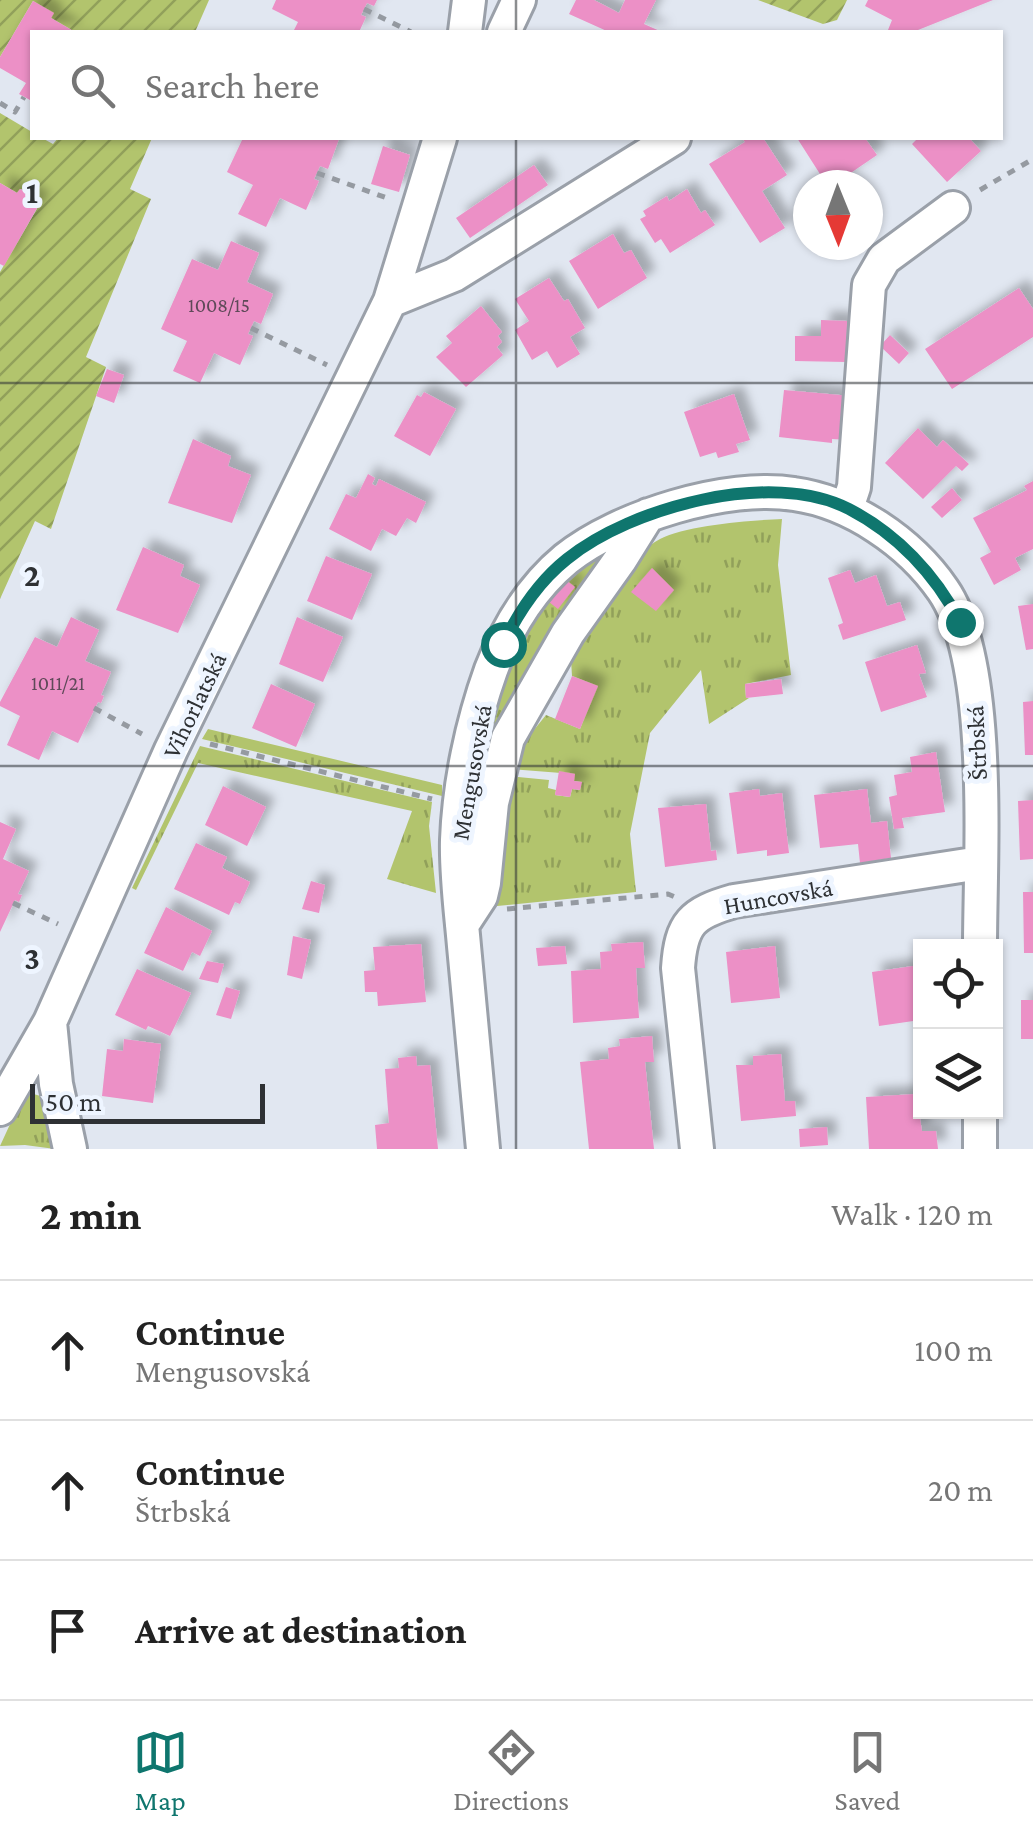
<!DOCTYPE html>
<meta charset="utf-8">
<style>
body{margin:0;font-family:"Crimson Pro",serif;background:#f2f2f2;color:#222}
.controls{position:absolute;right:30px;bottom:30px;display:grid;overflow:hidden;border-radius:0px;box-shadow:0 2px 8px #0004}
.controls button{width:90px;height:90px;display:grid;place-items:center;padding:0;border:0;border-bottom:2px solid #e0e0e0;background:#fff;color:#222;font:50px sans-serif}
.compass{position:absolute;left:793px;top:170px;width:90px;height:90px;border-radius:50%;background:#fff;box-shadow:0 2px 8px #0004;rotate:179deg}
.scale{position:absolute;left:30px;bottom:25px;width:235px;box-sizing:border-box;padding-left:10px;border:5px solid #2e3134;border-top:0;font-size:28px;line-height:35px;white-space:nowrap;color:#2e3134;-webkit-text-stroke:8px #eef5ff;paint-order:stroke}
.stop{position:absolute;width:30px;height:30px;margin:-22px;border:8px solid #0f766e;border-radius:50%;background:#fff}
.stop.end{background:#0f766e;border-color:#fff;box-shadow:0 2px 10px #0008}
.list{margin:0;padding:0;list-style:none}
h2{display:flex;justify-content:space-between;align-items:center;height:130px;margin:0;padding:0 40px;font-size:42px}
h2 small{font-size:32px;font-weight:400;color:#767676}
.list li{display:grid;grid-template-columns:65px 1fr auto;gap:30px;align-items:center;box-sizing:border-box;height:140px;padding:0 40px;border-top:2px solid #e0e0e0}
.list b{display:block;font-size:38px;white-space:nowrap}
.list p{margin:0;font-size:32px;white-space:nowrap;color:#767676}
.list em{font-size:32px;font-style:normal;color:#767676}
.icon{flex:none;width:55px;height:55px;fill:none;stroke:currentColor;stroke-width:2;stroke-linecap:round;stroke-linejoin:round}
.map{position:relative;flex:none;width:1033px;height:1149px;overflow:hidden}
.search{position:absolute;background:#fff;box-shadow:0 2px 8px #0004;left:30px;right:30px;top:30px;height:110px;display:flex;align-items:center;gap:25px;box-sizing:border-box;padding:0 35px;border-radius:0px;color:#767676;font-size:38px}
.sheet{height:550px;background:#fff}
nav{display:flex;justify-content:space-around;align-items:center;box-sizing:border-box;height:140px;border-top:2px solid #e0e0e0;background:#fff;font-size:28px;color:#767676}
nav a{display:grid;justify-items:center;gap:5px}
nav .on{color:#0f766e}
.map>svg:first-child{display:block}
.grass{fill:url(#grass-tufts)}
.garden{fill:url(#garden-furrows)}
.building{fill:#ec90c6;filter:url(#shadow)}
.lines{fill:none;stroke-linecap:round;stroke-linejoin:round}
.minor-casing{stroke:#9aa0a9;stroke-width:38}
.path{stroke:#959aa1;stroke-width:5;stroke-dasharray:8 8;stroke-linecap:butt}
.minor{stroke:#fff;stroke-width:32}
.route{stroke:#0f766e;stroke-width:12}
.grid{fill:none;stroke:#2e3134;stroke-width:2.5;stroke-opacity:0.55}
.labels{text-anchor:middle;stroke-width:10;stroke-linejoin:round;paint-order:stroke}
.number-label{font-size:20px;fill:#5e4958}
.street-label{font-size:25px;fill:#2e3134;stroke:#eef5ff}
.grid-label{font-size:32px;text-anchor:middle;font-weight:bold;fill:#2e3134;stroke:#eef5ff;stroke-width:10;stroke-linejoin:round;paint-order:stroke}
</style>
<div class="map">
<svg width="1033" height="1149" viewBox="0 0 1033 1149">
<defs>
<pattern id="grass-tufts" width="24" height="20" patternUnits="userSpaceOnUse" patternTransform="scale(2.5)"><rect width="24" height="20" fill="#b2c46d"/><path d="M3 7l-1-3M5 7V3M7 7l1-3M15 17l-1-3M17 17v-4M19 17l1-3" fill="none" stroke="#91a05a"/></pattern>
<pattern id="garden-furrows" width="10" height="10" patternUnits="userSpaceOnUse" patternTransform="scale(2.5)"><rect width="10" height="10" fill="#b2c46d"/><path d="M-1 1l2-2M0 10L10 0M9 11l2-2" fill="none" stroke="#91a05a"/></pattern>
<filter id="shadow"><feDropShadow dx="9" dy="-9" stdDeviation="5" flood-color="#0004"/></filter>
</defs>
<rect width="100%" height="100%" fill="#e1e7f1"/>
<path class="grass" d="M 782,519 L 778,565 L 791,675 L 745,684 L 746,698 L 749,698 L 709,724 L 701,670 L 650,733 L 630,834 L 636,892 L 487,907 L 507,776 L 549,780 L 548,788 L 556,790 L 555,795 L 570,797 L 572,789 L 580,790 L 581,782 L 574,781 L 574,774 L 510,769 L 521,746 L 546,715 L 580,729 L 597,686 L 572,676 L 570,644 C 591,617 631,554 660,539 C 686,525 752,520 782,519 Z
M 608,546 L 614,552 L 471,835 L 480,769 L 506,671 L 546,595 Z
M 208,729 L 442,785 L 442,796 L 202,739 Z
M 200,746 L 432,802 L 429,826 L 436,893 L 387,879 L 412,811 L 198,763 L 136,890 L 132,888 Z
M 30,1093 L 44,1097 L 55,1149 L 25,1145 L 0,1146 L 23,1096 Z"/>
<path class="garden" d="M 0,0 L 209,0 L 195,32 L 75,32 L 51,18 L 53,13 L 33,1 L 0,57 Z
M 758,0 L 847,0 L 837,20 L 823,24 Z
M 0,113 L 32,132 L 32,138 L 42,138 L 53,144 L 58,138 L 152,138 L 130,189 L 151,199 L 86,357 L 106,367 L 51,529 L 35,521 L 0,599 L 0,272 L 41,202 L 21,189 L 17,193 L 0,183 Z"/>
<path class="building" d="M 276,0 L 377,0 L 374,6 L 367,3 L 361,15 L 366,17 L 359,32 L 293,32 L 298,22 L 272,9 Z
M 576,0 L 594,0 L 619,13 L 625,0 L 656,0 L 644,24 L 662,32 L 609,32 L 569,14 Z
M 868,0 L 993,0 L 913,32 L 894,32 L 888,30 L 892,20 L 865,6 Z
M 33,1 L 54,13 L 51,18 L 75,32 L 32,32 L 32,95 L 30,100 L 19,94 L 26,83 L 0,68 L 0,57 Z
M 243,138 L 339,139 L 328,169 L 320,166 L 314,179 L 319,181 L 306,210 L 280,198 L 266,227 L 238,214 L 253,185 L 227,172 Z
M 742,138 L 763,138 L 787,175 L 762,191 L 785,228 L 760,243 L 709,164 L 745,142 Z
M 797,138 L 865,138 L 877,155 L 833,185 L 827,185 Z
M 918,138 L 969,138 L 981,151 L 947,182 L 912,144 Z
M 383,146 L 410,155 L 399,192 L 371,184 Z
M 534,165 L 548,185 L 470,238 L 456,218 Z
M 0,183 L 17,193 L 20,189 L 41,201 L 4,266 L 0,264 Z
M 687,189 L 701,213 L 705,210 L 715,225 L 670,253 L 661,239 L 655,243 L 640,219 L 646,216 L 643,211 L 667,196 L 669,201 Z
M 613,234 L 624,253 L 631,250 L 647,278 L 598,309 L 569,261 Z
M 231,241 L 259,253 L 247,282 L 273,294 L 261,324 L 254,321 L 248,334 L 253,336 L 240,365 L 214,353 L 200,383 L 173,371 L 187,341 L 161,329 L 192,259 L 218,270 Z
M 549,278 L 564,301 L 568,299 L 585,328 L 570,337 L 580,354 L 557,368 L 547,351 L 532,360 L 515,330 L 529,321 L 515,299 Z
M 1019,288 L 1033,309 L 1033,337 L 952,389 L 925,349 Z
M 481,306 L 502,332 L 498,336 L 502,342 L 497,347 L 503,355 L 466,387 L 436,357 L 452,343 L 446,336 Z
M 821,320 L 847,321 L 846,362 L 795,361 L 795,336 L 821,336 Z
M 890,335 L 909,353 L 899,364 L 880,346 Z
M 107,369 L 124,375 L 114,403 L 96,396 Z
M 784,390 L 851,396 L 848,440 L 832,439 L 832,443 L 779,437 Z
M 424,392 L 456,409 L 430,456 L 394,436 L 417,395 L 421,397 Z
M 734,394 L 750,440 L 736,444 L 739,452 L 718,458 L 716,452 L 700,457 L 684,412 Z
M 918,428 L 937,447 L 943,440 L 969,464 L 962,471 L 956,466 L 923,499 L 885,463 Z
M 193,439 L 231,456 L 228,466 L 251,475 L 232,523 L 168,503 Z
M 368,474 L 375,478 L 372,484 L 376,486 L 379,479 L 426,502 L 416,523 L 407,518 L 396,536 L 382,529 L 371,551 L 329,529 L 346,494 L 356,498 Z
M 1033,481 L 1033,549 L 1015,558 L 1021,570 L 994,585 L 980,558 L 991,552 L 973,518 L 1027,490 L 1024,486 Z
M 952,488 L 962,500 L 942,518 L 931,507 Z
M 143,547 L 184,565 L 180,576 L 200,585 L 178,633 L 116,610 Z
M 326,556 L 372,574 L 352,620 L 307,601 Z
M 652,568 L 674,590 L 656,611 L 631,592 Z
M 850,570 L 855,583 L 876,575 L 887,606 L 900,602 L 906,620 L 843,640 L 838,625 L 843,623 L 828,578 Z
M 566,580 L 575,587 L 558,609 L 549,602 Z
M 1033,604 L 1033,649 L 1026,650 L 1018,606 Z
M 71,617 L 99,630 L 85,661 L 111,672 L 101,695 L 104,696 L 101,703 L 98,702 L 78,743 L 52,731 L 39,760 L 7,745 L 20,716 L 0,706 L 0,702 L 35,637 L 57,647 Z
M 297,617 L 343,637 L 323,682 L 279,664 Z
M 917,645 L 926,673 L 919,674 L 927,697 L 881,712 L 865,662 Z
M 572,676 L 598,686 L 580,729 L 555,719 Z
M 781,679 L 783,694 L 746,698 L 745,684 Z
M 271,684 L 315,704 L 296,747 L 252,728 Z
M 1033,701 L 1033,755 L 1025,755 L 1023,702 Z
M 936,752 L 945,812 L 902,818 L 904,828 L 894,829 L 889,797 L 897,795 L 894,775 L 912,772 L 910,757 Z
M 559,771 L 575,774 L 574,781 L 582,782 L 580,790 L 572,789 L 570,797 L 555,795 Z
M 223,786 L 266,807 L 247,846 L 205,825 Z
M 759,789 L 760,796 L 782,793 L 789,853 L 767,856 L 767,850 L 737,854 L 729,793 Z
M 867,789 L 871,823 L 887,821 L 891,858 L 860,863 L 858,844 L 820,848 L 814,795 Z
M 1033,800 L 1033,859 L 1020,860 L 1018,801 Z
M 706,804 L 711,851 L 716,850 L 717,860 L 665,867 L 658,808 Z
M 0,822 L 16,829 L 3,859 L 29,871 L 18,894 L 22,895 L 19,902 L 15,900 L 0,932 Z
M 196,843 L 227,857 L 222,868 L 250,882 L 240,904 L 235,902 L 229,915 L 174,889 Z
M 311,881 L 325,885 L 319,913 L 302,909 Z
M 1023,892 L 1033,892 L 1033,953 L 1024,953 Z
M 166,907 L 212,931 L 200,956 L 192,952 L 183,971 L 144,953 Z
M 293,936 L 311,940 L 302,979 L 287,975 Z
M 643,942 L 645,968 L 636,968 L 639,1018 L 573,1023 L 571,971 L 601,969 L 600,952 L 612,951 L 611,944 Z
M 421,944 L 426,1002 L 378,1006 L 377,992 L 365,992 L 364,971 L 375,970 L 373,947 Z
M 565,946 L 567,964 L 538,966 L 536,948 Z
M 775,946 L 780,998 L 731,1003 L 726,952 Z
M 207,961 L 224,964 L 218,983 L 199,979 Z
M 920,965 L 920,1020 L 879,1026 L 872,972 Z
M 137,969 L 191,993 L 170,1036 L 148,1026 L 146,1030 L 115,1015 Z
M 226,987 L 240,991 L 231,1019 L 216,1015 Z
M 1021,1000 L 1033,1000 L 1033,1039 L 1021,1039 Z
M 652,1036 L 654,1062 L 645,1062 L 654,1149 L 589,1149 L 580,1062 L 609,1059 L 608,1048 L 620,1046 L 619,1039 Z
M 124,1039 L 161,1044 L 153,1103 L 102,1096 L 107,1049 L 123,1051 Z
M 781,1054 L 785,1101 L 795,1101 L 796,1116 L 741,1121 L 736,1065 L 753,1065 L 753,1056 Z
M 416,1056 L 417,1066 L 430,1065 L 438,1149 L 377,1149 L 375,1125 L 389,1123 L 385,1069 L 399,1068 L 398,1058 Z
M 916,1094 L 922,1131 L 936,1131 L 938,1149 L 869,1149 L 866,1097 Z
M 827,1127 L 828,1145 L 800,1147 L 799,1129 Z"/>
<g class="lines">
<defs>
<path id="minor" d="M 465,32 L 469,0
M 504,32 L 519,0
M 390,301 L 454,275 L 674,138
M 847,508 L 854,487 L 869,285 L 884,259 L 953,208
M 462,925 L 481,896 L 484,883 L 492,803 L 508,738 L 568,633 L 620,560 L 648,515
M 50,1022 L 56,1084 L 70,1149
M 0,1109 L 50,1022 L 171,750 L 390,301 L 440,138
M 980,1112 L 980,1149
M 483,1149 C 477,1081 470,1014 464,946 C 461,911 456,875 457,840 C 459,784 472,723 491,670 C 507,628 531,588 566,559 C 618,517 728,483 794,494 C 851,502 910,542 943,590 C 993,662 980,857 980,946
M 697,1149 L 678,968 C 681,923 692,913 734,901 L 980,863"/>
</defs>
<use href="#minor" class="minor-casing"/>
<path class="path" d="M 364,9 L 411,32
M 0,103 L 15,112 L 24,97
M 317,173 L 387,198
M 980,190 L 1033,159
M 251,328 L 327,365
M 94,708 L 142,734
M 210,744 L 432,799
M 13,903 L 58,924
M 507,909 L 668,894 L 675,897"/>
<use href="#minor" class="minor"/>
</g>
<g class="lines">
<path class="route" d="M 503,644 C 519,611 538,582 567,559 C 631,507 772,469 849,509 C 897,534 935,574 960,622"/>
</g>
<path class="grid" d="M 516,0 L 516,32M 516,138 L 516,1149M 0,383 L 1033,383M 0,766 L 1033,766"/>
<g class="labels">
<g class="number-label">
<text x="219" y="312">1008/15</text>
<text x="58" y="690">1011/21</text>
</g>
<g class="street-label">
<text transform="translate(194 705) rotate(-64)" y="9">Vihorlatská</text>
<text transform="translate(976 743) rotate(-93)" y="9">Štrbská</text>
<text transform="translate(471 772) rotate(-80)" y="9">Mengusovská</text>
<text transform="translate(778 896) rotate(-10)" y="9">Huncovská</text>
</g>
</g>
<g class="grid-label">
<text x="32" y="203">1</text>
<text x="32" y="586">2</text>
<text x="32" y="969">3</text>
</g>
</svg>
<div class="controls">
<button><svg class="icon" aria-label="locate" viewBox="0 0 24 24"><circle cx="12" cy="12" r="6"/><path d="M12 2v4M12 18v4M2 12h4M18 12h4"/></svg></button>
<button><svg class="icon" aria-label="layers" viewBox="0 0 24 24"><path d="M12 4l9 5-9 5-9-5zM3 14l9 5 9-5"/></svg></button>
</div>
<svg class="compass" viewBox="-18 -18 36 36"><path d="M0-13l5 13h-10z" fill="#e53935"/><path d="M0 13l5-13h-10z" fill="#767676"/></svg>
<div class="scale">50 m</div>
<div class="stop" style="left:503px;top:644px"></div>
<div class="stop end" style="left:960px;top:622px"></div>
<div class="search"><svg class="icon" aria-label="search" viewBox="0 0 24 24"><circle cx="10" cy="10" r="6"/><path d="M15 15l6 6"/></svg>Search here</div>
</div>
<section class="sheet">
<h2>2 min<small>Walk · 120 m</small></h2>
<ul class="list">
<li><svg class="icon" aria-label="ahead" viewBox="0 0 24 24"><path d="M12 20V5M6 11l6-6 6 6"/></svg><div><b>Continue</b><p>Mengusovská</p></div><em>100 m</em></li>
<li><svg class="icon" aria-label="ahead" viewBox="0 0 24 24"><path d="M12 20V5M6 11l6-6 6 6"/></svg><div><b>Continue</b><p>Štrbská</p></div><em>20 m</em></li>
<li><svg class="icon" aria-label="arrive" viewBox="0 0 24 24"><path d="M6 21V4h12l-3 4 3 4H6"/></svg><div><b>Arrive at destination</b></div></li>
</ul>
</section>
<nav>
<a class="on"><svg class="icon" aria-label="map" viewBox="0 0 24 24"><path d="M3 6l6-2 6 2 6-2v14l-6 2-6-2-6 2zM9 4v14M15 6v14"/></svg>Map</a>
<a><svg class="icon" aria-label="directions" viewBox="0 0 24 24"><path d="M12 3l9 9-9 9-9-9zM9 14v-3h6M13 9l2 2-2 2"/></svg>Directions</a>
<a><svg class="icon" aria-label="saved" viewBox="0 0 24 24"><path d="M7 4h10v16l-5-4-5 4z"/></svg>Saved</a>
</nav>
